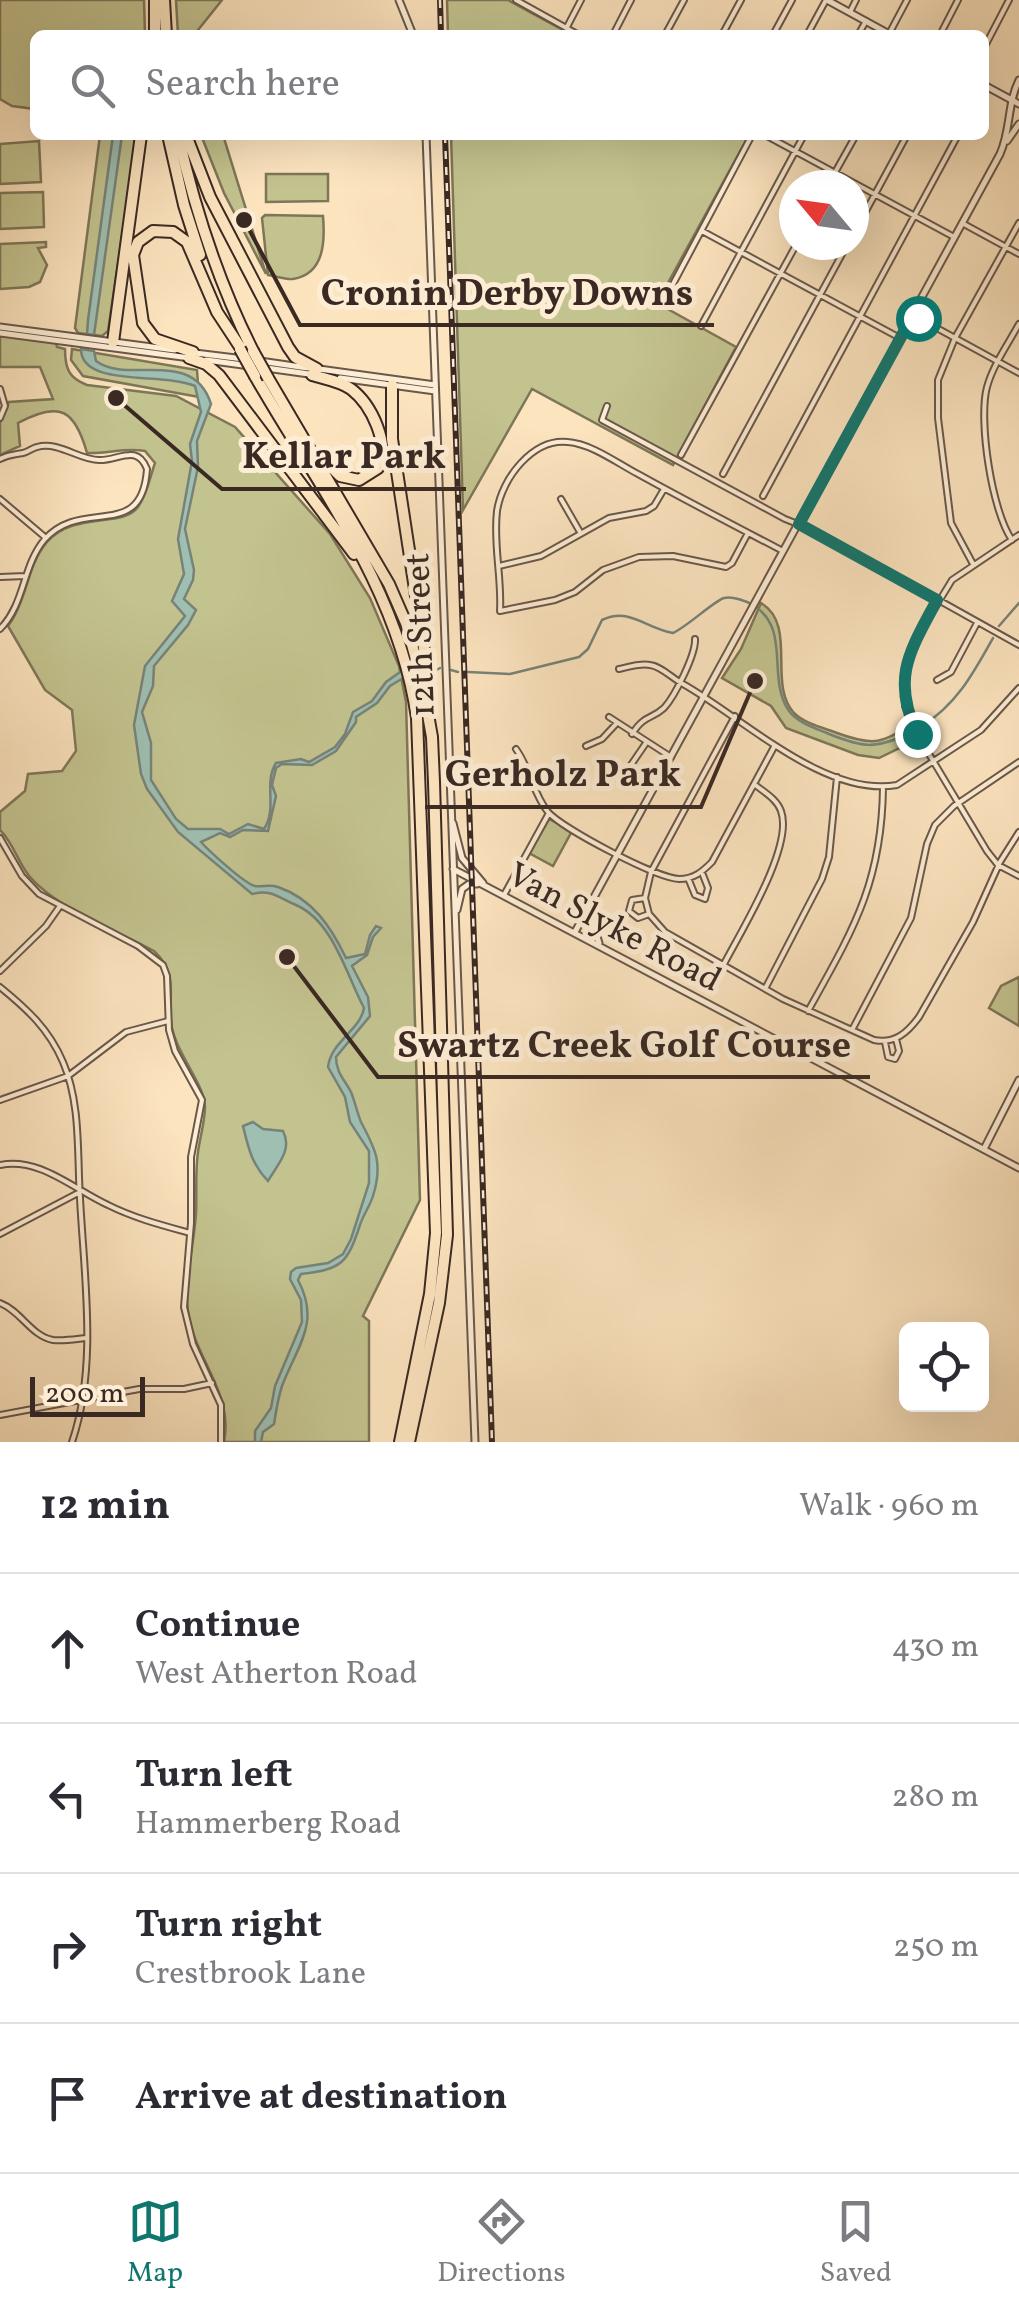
<!DOCTYPE html>
<meta charset="utf-8">
<style>
body{margin:0;font-family:Vollkorn,serif;background:#f2f2f3;color:#2b2b33}
.controls{position:absolute;right:30px;bottom:30px;display:grid;overflow:hidden;border-radius:15px;box-shadow:0 10px 40px #0002}
.controls button{width:90px;height:90px;display:grid;place-items:center;padding:0;border:0;border-bottom:2px solid #e1e1e2;background:#fff;color:#2b2b33;font:50px sans-serif}
.compass{position:absolute;left:779px;top:170px;width:90px;height:90px;border-radius:50%;background:#fff;box-shadow:0 10px 40px #0002;rotate:299deg}
.scale{position:absolute;left:30px;bottom:25px;width:115px;box-sizing:border-box;padding-left:10px;border:5px solid #3a2923;border-top:0;font-size:28px;line-height:35px;white-space:nowrap;color:#3a2923;-webkit-text-stroke:8px #fdedd5;paint-order:stroke}
.stop{position:absolute;width:30px;height:30px;margin:-22px;border:8px solid #0f766e;border-radius:50%;background:#fff}
.stop.end{background:#0f766e;border-color:#fff;box-shadow:0 2px 10px #0008}
.list{margin:0;padding:0;list-style:none}
h2{display:flex;justify-content:space-between;align-items:center;height:130px;margin:0;padding:0 40px;font-size:42px}
h2 small{font-size:32px;font-weight:400;color:#7c7c81}
.list li{display:grid;grid-template-columns:65px 1fr auto;gap:30px;align-items:center;box-sizing:border-box;height:150px;padding:0 40px;border-top:2px solid #e1e1e2}
.list b{display:block;font-size:38px;white-space:nowrap}
.list p{margin:0;font-size:32px;white-space:nowrap;color:#7c7c81}
.list em{font-size:32px;font-style:normal;color:#7c7c81}
.icon{flex:none;width:55px;height:55px;fill:none;stroke:currentColor;stroke-width:2;stroke-linecap:round;stroke-linejoin:round}
.map{position:relative;flex:none;width:1019px;height:1442px;overflow:hidden}
.search{position:absolute;background:#fff;box-shadow:0 10px 40px #0002;left:30px;right:30px;top:30px;height:110px;display:flex;align-items:center;gap:25px;box-sizing:border-box;padding:0 35px;border-radius:15px;color:#7c7c81;font-size:38px}
.sheet{height:730px;background:#fff}
nav{display:flex;justify-content:space-around;align-items:center;box-sizing:border-box;height:140px;border-top:2px solid #e1e1e2;background:#fff;font-size:28px;color:#7c7c81}
nav a{display:grid;justify-items:center;gap:5px}
nav .on{color:#0f766e}
.map>svg:first-child{display:block}
.green{fill:#c3c38f;stroke:#7e7659;stroke-width:2.5}
.water{fill:#9fbfb2;stroke:#778379;stroke-width:2.5}
.lines{fill:none;stroke-linecap:round;stroke-linejoin:round}
.stream{stroke:#778379;stroke-width:2.5}
.minor-casing{stroke:#6a584a;stroke-width:8}
.tertiary-casing{stroke:#6a584a;stroke-width:9}
.motorway-casing{stroke:#3a2923;stroke-width:14}
.minor{stroke:#fdedd5;stroke-width:4}
.tertiary{stroke:#fdedd5;stroke-width:5}
.motorway{stroke:#fce4bf;stroke-width:10}
.rail-casing{stroke:#3a2923;stroke-width:6}
.rail{stroke:#fdedd5;stroke-width:2.5;stroke-dasharray:8;stroke-linecap:butt}
.motorway-bridge-casing{stroke:#3a2923;stroke-width:14;stroke-linecap:butt}
.motorway-bridge{stroke:#fce4bf;stroke-width:10}
.route{stroke:#0f766e;stroke-width:12}
.labels{text-anchor:middle;stroke-width:10;stroke-linejoin:round;paint-order:stroke}
.street-label{font-size:35px;fill:#3a2923;stroke:#fdedd5}
.leader{fill:none;stroke:#3a2923;stroke-width:4}
.callout-dot{fill:#3a2923;stroke:#fdedd5;stroke-width:4}
.callout-label{font-size:38px;text-anchor:middle;font-weight:bold;fill:#3a2923;stroke:#fdedd5;stroke-width:10;stroke-linejoin:round;paint-order:stroke}
</style>
<div class="map">
<svg width="1019" height="1442" viewBox="0 0 1019 1442">
<rect width="100%" height="100%" fill="#fce4bf"/>
<filter id="stains"><feTurbulence type="fractalNoise" baseFrequency=".002" numOctaves="4"/><feColorMatrix values="0 0 0 0 .2 0 0 0 0 .09 0 0 0 0 .02 0 0 0 .5 -.17"/></filter>
<radialGradient id="worn" r=".72"><stop offset=".6" stop-color="#630" stop-opacity="0"/><stop offset="1" stop-color="#630" stop-opacity=".3"/></radialGradient>
<path class="green" d="M 0,0 L 144,0 L 145,35 L 35,35 L 35,109 L 12,106 L 0,99 Z
M 176,0 L 222,0 L 194,35 L 178,35 Z
M 447,0 L 508,0 L 572,35 L 448,35 Z
M 100,135 L 137,135 L 108,331 L 102,336 L 78,333 L 75,328 Z
M 201,135 L 223,135 L 266,274 L 224,193 Z
M 451,135 L 749,135 L 657,303 L 736,347 L 673,465 L 532,389 L 463,510 Z
M 39,141 L 41,182 L 0,184 L 0,144 Z
M 266,174 L 328,174 L 328,201 L 266,202 Z
M 43,192 L 44,227 L 0,229 L 0,193 Z
M 265,215 L 323,216 C 325,240 325,274 293,279 C 287,280 275,276 268,275 L 262,218 Z
M 46,242 L 46,247 L 38,248 L 47,265 L 40,282 L 29,287 L 0,289 L 0,244 Z
M 0,335 L 56,343 L 57,347 L 65,349 C 65,369 69,378 87,385 L 176,396 L 235,427 L 330,534 L 370,598 L 399,666 L 406,702 L 420,1200 L 363,1316 L 369,1321 L 369,1442 L 224,1442 C 234,1393 194,1358 188,1312 C 184,1278 194,1247 196,1213 C 197,1193 195,1172 198,1152 C 200,1137 205,1121 205,1107 C 205,1084 174,1051 171,1022 C 168,992 179,975 154,951 C 117,931 58,909 30,877 C 18,863 14,844 0,830 L 0,812 L 25,791 L 28,774 L 62,771 L 76,751 L 72,710 L 45,690 L 8,626 C 27,601 27,565 47,542 C 74,511 123,528 138,507 C 147,495 150,477 155,463 L 145,451 C 126,447 107,454 87,453 C 75,410 60,400 18,423 L 20,446 L 0,455 L 0,422 L 9,402 L 53,399 L 40,367 L 0,367 Z
M 72,349 L 197,370 L 199,397 L 83,376 L 71,360 Z
M 761,603 C 798,625 767,684 794,713 C 805,724 824,728 837,733 C 870,745 881,745 910,725 L 918,739 L 879,758 L 858,755 L 786,728 L 771,706 L 722,678 L 741,649 Z
M 549,819 L 572,831 L 553,866 L 529,853 Z
M 1019,977 L 1019,1026 L 989,1008 L 1001,986 Z"/>
<path class="water" d="M 113,135 L 122,135 L 94,335 L 87,334 L 88,320 Z
M 81,349 L 94,351 L 96,361 C 128,385 193,347 211,404 L 197,441 L 198,467 L 185,529 L 194,570 L 193,580 L 184,599 L 196,610 L 188,625 L 154,666 L 153,686 L 142,712 L 151,743 L 151,780 L 176,819 L 188,829 L 220,829 L 229,834 L 248,824 L 264,829 C 278,808 263,784 276,763 L 301,759 L 309,762 L 335,747 L 345,734 L 353,712 L 372,701 L 386,682 L 403,670 L 405,677 L 390,686 L 377,703 L 356,717 L 356,722 L 336,751 L 312,765 L 282,764 L 276,768 L 272,785 L 276,796 L 268,831 L 243,830 L 230,837 L 220,833 L 201,842 C 209,851 245,884 255,886 C 263,887 270,884 278,887 C 313,899 331,927 346,958 L 365,954 L 370,935 L 376,926 L 381,928 L 373,937 L 367,955 L 352,966 L 368,997 L 370,1016 L 336,1057 C 336,1072 344,1079 351,1092 C 355,1102 357,1112 361,1122 C 376,1150 383,1164 373,1196 C 370,1206 363,1215 360,1225 C 347,1264 342,1269 301,1274 L 298,1280 C 321,1323 297,1346 282,1386 C 278,1398 276,1411 274,1424 L 263,1432 L 261,1442 L 255,1442 L 255,1431 L 271,1408 L 275,1386 L 302,1322 L 301,1300 L 290,1279 L 291,1272 L 296,1268 L 328,1263 L 343,1254 L 351,1239 L 369,1183 L 369,1151 L 350,1122 L 345,1097 L 328,1067 C 331,1041 360,1031 364,1008 C 346,974 333,921 296,905 C 278,898 273,889 252,894 L 178,832 L 147,789 L 141,774 L 134,725 L 145,666 L 185,616 L 172,601 L 184,574 L 178,539 L 192,461 L 190,444 L 201,412 L 195,386 C 164,372 81,388 81,349 Z
M 253,1122 L 263,1129 L 283,1131 C 293,1150 277,1165 268,1181 C 252,1165 248,1147 243,1126 Z"/>
<g class="lines">
<path class="stream" d="M 999,626 L 1019,603
M 451,670 L 458,672
M 433,672 L 440,668
M 468,672 L 510,674 L 579,657 L 588,649 L 602,620 C 630,607 644,628 673,633 C 688,626 714,601 724,598 C 733,596 746,601 753,605 C 792,629 766,678 789,711 C 798,723 815,728 829,734 C 864,748 874,749 909,734
M 921,727 C 957,704 973,674 993,638"/>
<defs>
<path id="minor" d="M 516,0 L 579,35
M 850,12 L 856,0
M 567,27 L 581,0
M 889,34 L 907,0
M 613,35 L 631,0
M 665,35 L 684,0
M 722,35 L 741,0
M 773,35 L 792,0
M 807,35 L 826,0
M 858,35 L 866,21
M 940,35 L 958,0
M 984,48 L 1009,0
M 765,135 L 954,237
M 828,185 L 856,135
M 962,223 L 1019,254
M 702,231 L 900,338
M 854,233 L 907,135
M 663,303 L 752,135
M 913,315 L 1019,373
M 701,326 L 804,135
M 0,389 L 5,406 L 0,418
M 607,406 L 602,420 L 785,519 L 813,530 L 1019,645
M 681,455 L 796,245
M 0,459 C 9,454 13,455 23,453 C 28,452 32,448 37,447 C 59,441 79,460 99,460 C 118,461 137,443 147,469 C 142,543 82,496 44,540 C 22,567 25,604 0,629
M 723,474 L 847,245
M 763,496 L 958,135
M 0,499 L 46,538
M 561,499 L 580,532
M 748,533 L 732,563 L 726,567 L 673,556 L 639,557 L 603,570 L 575,592 L 555,600 L 500,611 C 502,578 493,544 497,511 C 502,478 533,438 568,442 C 592,444 617,463 638,474 C 685,500 733,525 781,550
M 1019,535 L 952,580 L 913,644 L 904,677 L 905,706 L 917,734 L 987,851 L 998,865 L 1019,876
M 1012,540 C 992,512 978,420 987,387 C 993,365 1008,344 1019,324
M 973,564 L 951,523 L 938,418 L 938,380 L 955,338 L 1019,223
M 499,566 L 541,556 L 609,518 L 646,511 L 654,506 L 664,489
M 0,577 L 25,576
M 619,669 C 628,667 641,663 650,665 C 661,666 673,679 683,684 C 742,717 825,798 897,785 L 981,730 L 1019,688
M 937,680 L 951,672 L 977,623
M 735,716 L 651,872 L 645,898 L 649,914 L 665,932 L 783,999 L 874,1040 C 895,1044 907,1033 919,1017 L 973,922 L 1000,862 L 1019,832
M 609,717 L 671,757
M 632,734 C 645,714 651,720 664,708 C 675,696 696,654 695,639
M 586,746 L 602,739 L 616,724
M 516,749 C 530,768 533,794 548,812 C 563,829 656,878 679,879 C 694,879 702,872 712,862 L 774,747
M 620,781 L 646,743
M 0,838 L 22,876 L 39,894 L 138,946 L 163,965 L 167,976 L 169,1030 L 175,1051 L 202,1100 L 191,1157 L 191,1223 L 184,1307 L 193,1344 L 221,1405 L 221,1442
M 688,878 L 695,895 L 705,899 L 708,888 L 703,875
M 504,895 L 549,813
M 645,898 L 632,900 L 629,911 L 638,918 L 649,914
M 724,964 C 741,931 794,846 781,811 C 777,799 764,792 754,784
M 0,971 L 46,926 L 60,906
M 0,987 C 27,1009 49,1029 63,1062 C 81,1104 77,1153 80,1198 C 84,1277 98,1366 72,1442
M 766,987 L 822,879 L 829,857 L 837,777
M 808,1011 C 853,930 882,883 883,787
M 852,1030 L 911,918 L 927,844 L 935,825 L 954,806 L 1019,762
M 885,1042 L 888,1057 L 895,1059 L 899,1051 L 896,1039
M 0,1100 L 68,1076 L 126,1032 L 168,1021
M 0,1165 C 40,1157 73,1189 108,1205 C 134,1218 161,1225 190,1233
M 0,1234 L 80,1192
M 0,1303 C 21,1311 31,1336 53,1340 C 64,1341 76,1339 86,1338
M 0,1415 L 139,1389 L 184,1389 L 212,1383"/>
<path id="tertiary" d="M 399,0 L 413,35
M 827,0 L 891,35
M 984,85 L 1019,104
M 426,135 L 475,1442
M 1007,141 L 1019,124
M 0,327 L 175,350
M 0,333 L 190,358
M 195,353 L 244,359
M 206,360 L 250,366
M 260,361 L 308,368
M 266,368 L 309,374
M 319,369 L 435,385
M 340,378 L 435,391
M 453,823 L 462,858 L 483,883
M 453,869 L 1019,1168
M 457,910 L 462,889 L 469,884 L 477,884
M 589,911 L 599,943
M 575,932 L 1000,154 C 1011,130 1007,104 1019,80
M 984,1149 L 1019,1080"/>
<path id="motorway" d="M 155,0 L 155,35
M 164,0 L 166,35
M 168,135 L 184,205 L 200,255
M 178,135 C 195,210 218,282 253,351
M 186,135 L 210,197 L 288,347 L 295,357 L 317,369
M 113,342 L 141,135
M 193,352 L 155,339 L 143,323 L 133,255 L 138,242 L 153,231 L 173,232 L 187,242 L 217,312 L 240,347
M 189,358 L 206,364 L 219,375 L 354,554
M 312,375 C 325,379 340,381 351,389 C 371,404 391,445 378,468 L 359,480 L 340,476 L 323,459
M 255,376 C 318,486 399,589 417,718 L 436,1233 L 430,1294 L 400,1442
M 268,378 L 389,584 L 406,623 L 422,681 L 432,737 L 434,782 L 447,1235 L 439,1303 L 409,1442
M 392,385 L 392,439 L 429,681"/>
</defs>
<use href="#minor" class="minor-casing"/>
<use href="#tertiary" class="tertiary-casing"/>
<use href="#motorway" class="motorway-casing"/>
<use href="#minor" class="minor"/>
<use href="#tertiary" class="tertiary"/>
<use href="#motorway" class="motorway"/>
<defs>
<path id="rail" d="M 440,0 L 441,35
M 445,135 L 492,1442"/>
</defs>
<use href="#rail" class="rail-casing"/>
<use href="#rail" class="rail"/>
<defs>
<path id="motorway-bridge" d="M 240,349 L 255,376
M 253,351 L 268,378"/>
</defs>
<use href="#motorway-bridge" class="motorway-bridge-casing"/>
<use href="#motorway-bridge" class="motorway-bridge"/>
</g>
<g class="lines">
<path class="route" d="M 917,734 C 891,677 910,651 937,600 L 799,524 L 913,315 L 918,318"/>
</g>
<g class="labels">
<g class="street-label">
<text transform="translate(419 635) rotate(-92)" y="12">12th Street</text>
<text transform="translate(615 926) rotate(28)" y="12">Van Slyke Road</text>
</g>
</g>
<path class="leader" d="M244 220L300 325H714M116 398L222 489H466M755 681L701 807H425M287 957L378 1077H870"/>
<g class="callout-dot">
<circle cx="244" cy="220" r="10"/>
<circle cx="116" cy="398" r="10"/>
<circle cx="755" cy="681" r="10"/>
<circle cx="287" cy="957" r="10"/>
</g>
<g class="callout-label">
<text x="507" y="305">Cronin Derby Downs</text>
<text x="344" y="468">Kellar Park</text>
<text x="563" y="786">Gerholz Park</text>
<text x="624" y="1057">Swartz Creek Golf Course</text>
</g>
<rect width="100%" height="100%" filter="url(#stains)"/>
<rect width="100%" height="100%" fill="url(#worn)"/>
</svg>
<div class="controls">
<button><svg class="icon" aria-label="locate" viewBox="0 0 24 24"><circle cx="12" cy="12" r="6"/><path d="M12 2v4M12 18v4M2 12h4M18 12h4"/></svg></button>
</div>
<svg class="compass" viewBox="-18 -18 36 36"><path d="M0-13l5 13h-10z" fill="#e53935"/><path d="M0 13l5-13h-10z" fill="#7c7c81"/></svg>
<div class="scale">200 m</div>
<div class="stop" style="left:918px;top:318px"></div>
<div class="stop end" style="left:917px;top:734px"></div>
<div class="search"><svg class="icon" aria-label="search" viewBox="0 0 24 24"><circle cx="10" cy="10" r="6"/><path d="M15 15l6 6"/></svg>Search here</div>
</div>
<section class="sheet">
<h2>12 min<small>Walk · 960 m</small></h2>
<ul class="list">
<li><svg class="icon" aria-label="ahead" viewBox="0 0 24 24"><path d="M12 20V5M6 11l6-6 6 6"/></svg><div><b>Continue</b><p>West Atherton Road</p></div><em>430 m</em></li>
<li><svg class="icon" aria-label="left" viewBox="0 0 24 24"><path d="M17 20v-9H6M10 6l-5 5 5 5"/></svg><div><b>Turn left</b><p>Hammerberg Road</p></div><em>280 m</em></li>
<li><svg class="icon" aria-label="right" viewBox="0 0 24 24"><path d="M7 20v-9h11M14 6l5 5-5 5"/></svg><div><b>Turn right</b><p>Crestbrook Lane</p></div><em>250 m</em></li>
<li><svg class="icon" aria-label="arrive" viewBox="0 0 24 24"><path d="M6 21V4h12l-3 4 3 4H6"/></svg><div><b>Arrive at destination</b></div></li>
</ul>
</section>
<nav>
<a class="on"><svg class="icon" aria-label="map" viewBox="0 0 24 24"><path d="M3 6l6-2 6 2 6-2v14l-6 2-6-2-6 2zM9 4v14M15 6v14"/></svg>Map</a>
<a><svg class="icon" aria-label="directions" viewBox="0 0 24 24"><path d="M12 3l9 9-9 9-9-9zM9 14v-3h6M13 9l2 2-2 2"/></svg>Directions</a>
<a><svg class="icon" aria-label="saved" viewBox="0 0 24 24"><path d="M7 4h10v16l-5-4-5 4z"/></svg>Saved</a>
</nav>
